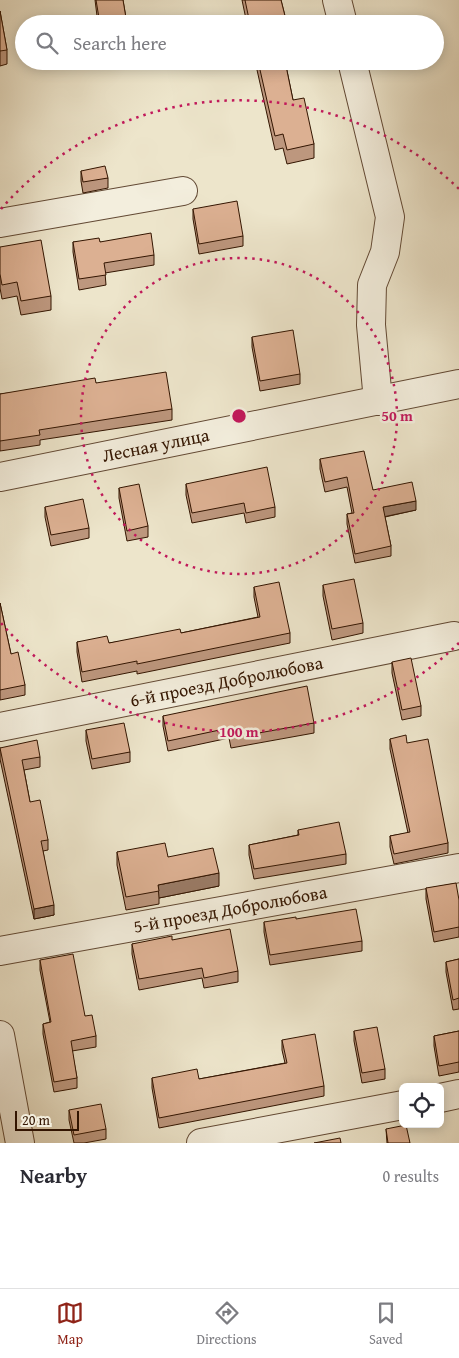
<!DOCTYPE html>
<meta charset="utf-8">
<style>
body{margin:0;font-family:"Gentium Book Plus",serif;background:#f2f2f3;color:#2b2b33}
.controls{position:absolute;right:15px;bottom:15px;display:grid;overflow:hidden;border-radius:8px;box-shadow:0 2px 12px #0003}
.controls button{width:45px;height:45px;display:grid;place-items:center;padding:0;border:0;border-bottom:1px solid #e1e1e2;background:#fff;color:#2b2b33;font:25px sans-serif}
.scale{position:absolute;left:15px;bottom:12px;width:64px;box-sizing:border-box;padding-left:5px;border:2px solid #331501;border-top:0;font-size:14px;line-height:18px;white-space:nowrap;color:#331501;-webkit-text-stroke:4px #f3eedd;paint-order:stroke}
.list{margin:0;padding:0;list-style:none}
h2{display:flex;justify-content:space-between;align-items:center;height:65px;margin:0;padding:0 20px;font-size:21px}
h2 small{font-size:16px;font-weight:400;color:#7c7c81}
.icon{flex:none;width:28px;height:28px;fill:none;stroke:currentColor;stroke-width:2;stroke-linecap:round;stroke-linejoin:round}
.map{position:relative;flex:none;width:459px;height:1143px;overflow:hidden}
.search{position:absolute;background:#fff;box-shadow:0 2px 12px #0003;left:15px;right:15px;top:15px;height:55px;display:flex;align-items:center;gap:12px;box-sizing:border-box;padding:0 18px;border-radius:28px;color:#7c7c81;font-size:19px}
.sheet{height:145px;background:#fff}
nav{display:flex;justify-content:space-around;align-items:center;box-sizing:border-box;height:70px;border-top:1px solid #e1e1e2;background:#fff;font-size:14px;color:#7c7c81}
nav a{display:grid;justify-items:center;gap:2px}
nav .on{color:#8f2418}
.map>svg:first-child{display:block}
.lines{fill:none;stroke-linecap:round;stroke-linejoin:round}
.minor-casing{stroke:#624934;stroke-width:30}
.minor{stroke:#f3eedd;stroke-width:28}
.wall{fill:#bd977e;stroke:#331501}
.shaded-wall{fill:#9a7b66;stroke:#331501}
.building{fill:#dcb092;stroke:#331501}
.ring{fill:none;stroke:#c2185b;stroke-width:2.5;stroke-dasharray:2.5 5}
.labels{text-anchor:middle;stroke-width:5;stroke-linejoin:round;paint-order:stroke}
.street-label{font-size:18px;fill:#331501;stroke:#f3eedd}
.centre{fill:#c2185b;stroke:#f3eedd;stroke-width:2.5}
.ring-label{font-size:15px;text-anchor:middle;font-weight:bold;fill:#c2185b;stroke:#f3eedd;stroke-width:5;stroke-linejoin:round;paint-order:stroke}
</style>
<div class="map">
<svg width="459" height="1143" viewBox="0 0 459 1143">
<rect width="100%" height="100%" fill="#ede5cb"/>
<filter id="stains"><feTurbulence type="fractalNoise" baseFrequency=".004" numOctaves="4"/><feColorMatrix values="0 0 0 0 .2 0 0 0 0 .09 0 0 0 0 .02 0 0 0 .5 -.17"/></filter>
<radialGradient id="worn" r=".72"><stop offset=".6" stop-color="#630" stop-opacity="0"/><stop offset="1" stop-color="#630" stop-opacity=".3"/></radialGradient>
<g class="lines">
<defs>
<g id="minor">
<path d="M 337,0 L 343,24"/>
<path d="M 352,61 L 390,217 L 385,252 L 372,285 L 371,325 L 378,401"/>
<path d="M 0,223 L 183,191"/>
<path id="s1" d="M 0,477 L 459,384"/>
<path id="s2" d="M 0,727 L 454,636"/>
<path id="s3" d="M 0,951 L 459,868"/>
<path d="M 0,1035 L 20,1143"/>
<path d="M 440,1098 L 459,1094"/>
<path d="M 201,1143 L 403,1105"/>
</g>
</defs>
<use href="#minor" class="minor-casing"/>
<use href="#minor" class="minor"/>
</g>
<path class="wall" d="M 95,0 L 123,0 L 127,24 L 98,24 Z
M 242,0 L 281,0 L 287,24 L 247,24 Z
M 0,11 L 7,50 L 7,64 L 0,66 Z
M 255,61 L 285,61 L 293,100 L 314,144 L 314,158 L 287,164 L 283,148 L 275,150 Z
M 81,171 L 108,178 L 108,188 L 83,193 L 81,181 Z
M 193,209 L 243,236 L 243,246 L 199,254 L 193,219 Z
M 73,242 L 100,242 L 154,255 L 154,265 L 105,273 L 106,285 L 79,290 L 73,252 Z
M 0,247 L 51,296 L 51,310 L 21,315 L 17,296 L 2,299 L 0,288 Z
M 252,337 L 300,374 L 300,384 L 260,391 L 252,347 Z
M 96,383 L 172,409 L 172,420 L 40,440 L 40,445 L 0,451 L 0,394 Z
M 320,459 L 373,490 L 416,510 L 385,517 L 391,546 L 391,556 L 355,563 L 347,524 L 347,514 L 352,513 L 347,487 L 325,492 L 320,469 Z
M 186,484 L 275,507 L 275,517 L 246,523 L 244,513 L 192,523 L 186,495 Z
M 119,488 L 148,526 L 148,537 L 127,541 L 119,498 Z
M 45,507 L 89,528 L 89,538 L 51,546 L 45,517 Z
M 323,585 L 363,623 L 363,633 L 332,640 L 323,596 Z
M 254,587 L 290,633 L 290,643 L 137,674 L 137,671 L 82,682 L 77,652 L 77,642 L 109,643 L 181,633 L 258,617 L 254,597 Z
M 0,603 L 11,654 L 25,685 L 25,695 L 0,700 Z
M 392,662 L 421,706 L 421,716 L 402,720 L 392,673 Z
M 163,716 L 314,723 L 314,733 L 231,748 L 229,738 L 168,751 L 163,726 Z
M 86,730 L 130,752 L 130,762 L 92,769 L 86,741 Z
M 390,739 L 407,743 L 448,843 L 448,853 L 394,864 L 390,847 L 390,836 L 408,833 L 390,749 Z
M 0,748 L 40,757 L 40,767 L 24,770 L 30,802 L 48,840 L 48,850 L 43,851 L 54,915 L 34,919 L 0,759 Z
M 298,830 L 346,854 L 346,864 L 254,879 L 249,855 L 249,845 L 298,835 Z
M 117,852 L 168,857 L 219,886 L 159,898 L 159,904 L 126,910 L 117,865 Z
M 426,888 L 459,900 L 459,937 L 434,942 L 426,899 Z
M 264,922 L 362,941 L 362,951 L 270,965 L 264,932 Z
M 172,940 L 238,971 L 238,982 L 204,988 L 202,978 L 139,990 L 132,954 L 132,944 Z
M 459,959 L 459,1009 L 453,1010 L 446,972 L 446,962 Z
M 40,960 L 85,1016 L 96,1036 L 96,1047 L 72,1051 L 77,1078 L 77,1088 L 54,1092 L 43,1034 L 43,1024 L 50,1022 L 40,970 Z
M 354,1031 L 385,1069 L 385,1079 L 362,1083 L 354,1041 Z
M 459,1031 L 459,1072 L 439,1076 L 434,1046 L 434,1036 Z
M 282,1040 L 324,1086 L 324,1096 L 159,1128 L 152,1088 L 152,1078 L 199,1079 L 285,1063 L 282,1050 Z
M 69,1110 L 106,1129 L 106,1139 L 84,1143 L 74,1143 L 69,1120 Z
M 386,1129 L 410,1143 L 387,1143 Z"/>
<path class="shaded-wall" d="M 416,501 L 416,510 L 383,517 L 383,507 Z
M 219,873 L 219,886 L 159,898 L 158,885 Z
M 54,905 L 54,915 L 34,919 L 34,909 Z"/>
<path class="building" d="M 96,0 L 123,0 L 127,24 L 100,24 Z
M 245,0 L 281,0 L 287,24 L 250,24 Z
M 0,11 L 7,50 L 0,51 Z
M 258,61 L 285,61 L 293,100 L 304,98 L 314,144 L 287,150 L 283,134 L 275,136 Z
M 105,166 L 108,178 L 83,182 L 81,171 Z
M 237,201 L 243,236 L 199,244 L 193,209 Z
M 151,233 L 154,255 L 104,263 L 106,275 L 79,279 L 73,242 L 99,238 L 100,242 Z
M 41,240 L 51,296 L 21,301 L 17,282 L 2,285 L 0,274 L 0,247 Z
M 293,330 L 300,374 L 260,381 L 252,337 Z
M 166,372 L 172,409 L 39,430 L 40,435 L 0,441 L 0,394 L 95,378 L 96,383 Z
M 364,451 L 373,490 L 412,482 L 416,501 L 383,507 L 391,546 L 355,554 L 347,514 L 354,513 L 347,477 L 325,482 L 320,459 Z
M 267,467 L 275,507 L 246,513 L 244,503 L 192,513 L 186,484 Z
M 139,484 L 148,526 L 127,531 L 119,488 Z
M 83,499 L 89,528 L 51,535 L 45,507 Z
M 354,579 L 363,623 L 332,629 L 323,585 Z
M 279,582 L 290,633 L 137,664 L 137,661 L 82,672 L 77,642 L 107,636 L 109,643 L 180,629 L 181,633 L 260,617 L 254,587 Z
M 0,603 L 11,654 L 18,652 L 25,685 L 0,690 Z
M 411,658 L 421,706 L 402,710 L 392,662 Z
M 307,686 L 314,723 L 231,738 L 229,728 L 168,741 L 163,716 Z
M 124,723 L 130,752 L 92,759 L 86,730 Z
M 406,735 L 407,743 L 428,739 L 448,843 L 394,854 L 390,836 L 410,832 L 390,739 Z
M 37,740 L 40,757 L 22,760 L 30,802 L 40,800 L 48,840 L 41,841 L 54,905 L 34,909 L 0,748 Z
M 339,822 L 346,854 L 254,869 L 249,845 L 299,835 L 298,830 Z
M 165,843 L 168,857 L 213,848 L 219,873 L 158,885 L 159,891 L 126,897 L 117,852 Z
M 456,883 L 459,900 L 459,927 L 434,932 L 426,888 Z
M 356,909 L 362,941 L 270,955 L 264,922 L 296,917 L 296,919 Z
M 230,929 L 238,971 L 204,978 L 202,968 L 139,979 L 132,944 L 172,936 L 172,940 Z
M 73,954 L 85,1016 L 92,1015 L 96,1036 L 71,1041 L 77,1078 L 54,1082 L 43,1024 L 51,1022 L 40,960 Z
M 459,959 L 459,998 L 453,1000 L 446,962 Z
M 377,1027 L 385,1069 L 362,1073 L 354,1031 Z
M 459,1031 L 459,1062 L 439,1066 L 434,1036 Z
M 315,1034 L 324,1086 L 159,1118 L 152,1078 L 197,1069 L 199,1079 L 287,1063 L 282,1040 Z
M 101,1104 L 106,1129 L 74,1135 L 69,1110 Z
M 406,1125 L 410,1143 L 388,1143 L 386,1129 Z
M 340,1138 L 341,1143 L 314,1143 Z"/>
<g class="ring">
<circle cx="239" cy="416" r="158"/>
<path d="M459 643A316 316 0 0 1 1 623M1 209A316 316 0 0 1 459 189"/>
</g>
<g class="labels">
<g class="street-label">
<text dy="6" stroke="none"><textPath href="#s1" startOffset="159">Лесная улица</textPath></text>
<text dy="6" stroke="none"><textPath href="#s2" startOffset="231">6-й проезд Добролюбова</textPath></text>
<text dy="6" stroke="none"><textPath href="#s3" startOffset="234">5-й проезд Добролюбова</textPath></text>
</g>
</g>
<circle cx="239" cy="416" r="8" class="centre"/>
<g class="ring-label">
<text x="397" y="421">50 m</text>
<text x="239" y="737">100 m</text>
</g>
<rect width="100%" height="100%" filter="url(#stains)"/>
<rect width="100%" height="100%" fill="url(#worn)"/>
</svg>
<div class="controls">
<button><svg class="icon" aria-label="locate" viewBox="0 0 24 24"><circle cx="12" cy="12" r="6"/><path d="M12 2v4M12 18v4M2 12h4M18 12h4"/></svg></button>
</div>
<div class="scale">20 m</div>
<div class="search"><svg class="icon" aria-label="search" viewBox="0 0 24 24"><circle cx="10" cy="10" r="6"/><path d="M15 15l6 6"/></svg>Search here</div>
</div>
<section class="sheet">
<h2>Nearby<small>0 results</small></h2>
<ul class="list">
</ul>
</section>
<nav>
<a class="on"><svg class="icon" aria-label="map" viewBox="0 0 24 24"><path d="M3 6l6-2 6 2 6-2v14l-6 2-6-2-6 2zM9 4v14M15 6v14"/></svg>Map</a>
<a><svg class="icon" aria-label="directions" viewBox="0 0 24 24"><path d="M12 3l9 9-9 9-9-9zM9 14v-3h6M13 9l2 2-2 2"/></svg>Directions</a>
<a><svg class="icon" aria-label="saved" viewBox="0 0 24 24"><path d="M7 4h10v16l-5-4-5 4z"/></svg>Saved</a>
</nav>
